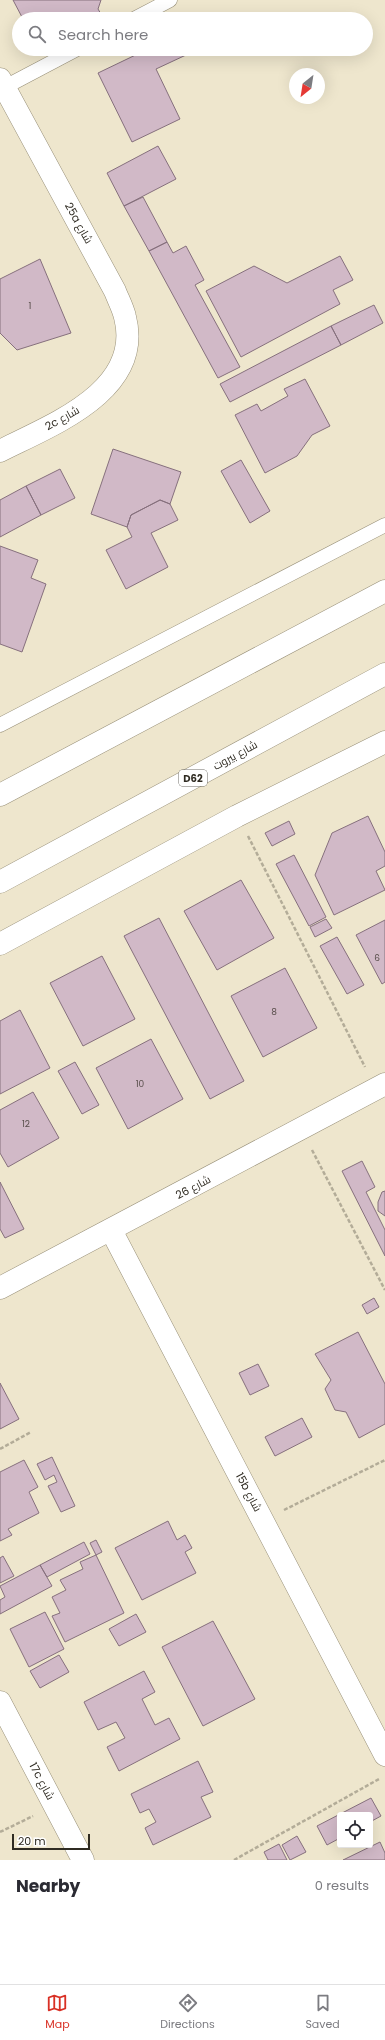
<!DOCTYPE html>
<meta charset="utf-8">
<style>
body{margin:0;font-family:Poppins,Cairo,sans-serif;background:#f2f2f3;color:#2b2b33}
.controls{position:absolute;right:12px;bottom:12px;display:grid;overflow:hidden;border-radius:4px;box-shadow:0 4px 16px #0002}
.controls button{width:36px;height:36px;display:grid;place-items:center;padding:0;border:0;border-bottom:1px solid #e1e1e2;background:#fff;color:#2b2b33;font:20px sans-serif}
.compass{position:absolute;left:289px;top:68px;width:36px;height:36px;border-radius:50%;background:#fff;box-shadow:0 4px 16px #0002;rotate:210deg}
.scale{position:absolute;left:12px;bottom:10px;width:78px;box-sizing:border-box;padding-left:4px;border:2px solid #2f2b22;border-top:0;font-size:11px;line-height:14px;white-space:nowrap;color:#2f2b22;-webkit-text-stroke:3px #fff;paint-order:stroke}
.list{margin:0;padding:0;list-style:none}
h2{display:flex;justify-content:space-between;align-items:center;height:52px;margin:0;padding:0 16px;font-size:17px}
h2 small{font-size:13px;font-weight:400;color:#7c7c81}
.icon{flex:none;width:22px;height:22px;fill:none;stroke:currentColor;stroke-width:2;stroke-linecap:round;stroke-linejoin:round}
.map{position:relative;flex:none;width:385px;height:1860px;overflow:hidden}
.search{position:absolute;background:#fff;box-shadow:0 4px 16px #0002;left:12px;right:12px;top:12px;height:44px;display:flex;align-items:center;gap:10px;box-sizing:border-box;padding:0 14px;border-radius:22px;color:#7c7c81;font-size:15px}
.sheet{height:124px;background:#fff}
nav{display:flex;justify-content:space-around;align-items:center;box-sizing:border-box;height:56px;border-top:1px solid #e1e1e2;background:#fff;font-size:11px;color:#7c7c81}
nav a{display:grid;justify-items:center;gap:2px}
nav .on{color:#d93025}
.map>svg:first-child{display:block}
.building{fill:#d1b9c7;stroke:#86707d}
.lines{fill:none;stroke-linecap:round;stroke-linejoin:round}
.service-casing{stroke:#989079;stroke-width:15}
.minor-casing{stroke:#989079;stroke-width:23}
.primary-casing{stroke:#989079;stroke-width:23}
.path{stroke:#b3ac98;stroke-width:2.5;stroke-dasharray:4 2;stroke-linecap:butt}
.service{stroke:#fff;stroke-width:14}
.minor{stroke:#fff;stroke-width:22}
.primary{stroke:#fff;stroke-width:22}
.labels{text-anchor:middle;stroke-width:4;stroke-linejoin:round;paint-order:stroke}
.number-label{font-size:9px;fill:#584e4b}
.shield{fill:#fff;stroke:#6d6b64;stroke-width:1}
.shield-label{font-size:10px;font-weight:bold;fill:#2f2b22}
.street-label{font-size:11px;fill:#2f2b22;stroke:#fff}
</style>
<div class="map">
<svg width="385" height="1860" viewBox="0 0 385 1860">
<rect width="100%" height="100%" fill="#eee6cd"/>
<path class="building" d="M 13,0 L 101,0 L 98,9 L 104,19 L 23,19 Z
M 148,49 L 183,49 L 186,55 L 156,69 L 180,119 L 132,142 L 98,73 Z
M 158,146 L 176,179 L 124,206 L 107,173 Z
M 143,197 L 167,242 L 149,251 L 124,206 Z
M 167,242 L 173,253 L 186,246 L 204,280 L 195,285 L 240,367 L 218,378 L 149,251 Z
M 340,256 L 353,280 L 333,290 L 340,304 L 241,357 L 206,291 L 254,266 L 287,283 Z
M 40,259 L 71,333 L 17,350 L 0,333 L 0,279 Z
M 374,305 L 383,323 L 341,345 L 331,326 Z
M 331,326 L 341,345 L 230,402 L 220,384 Z
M 305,379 L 330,426 L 312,435 L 297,456 L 265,473 L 235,415 L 257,404 L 261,411 L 288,396 L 284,389 Z
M 113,449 L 181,472 L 170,504 L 160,500 L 131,515 L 127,527 L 91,514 Z
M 241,460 L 270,511 L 250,523 L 221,471 Z
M 60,469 L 75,498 L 41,515 L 26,486 Z
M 26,486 L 41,515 L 0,537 L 0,500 Z
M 160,500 L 170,504 L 178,520 L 151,533 L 168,567 L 126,589 L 106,550 L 132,537 L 127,527 L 131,515 Z
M 0,546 L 38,560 L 31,578 L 46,584 L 22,652 L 0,644 Z
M 368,816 L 385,852 L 385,866 L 376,871 L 385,890 L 334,915 L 315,875 L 332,833 Z
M 289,821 L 295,834 L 272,846 L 265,833 Z
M 294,855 L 326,917 L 309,926 L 276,864 Z
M 241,880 L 274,938 L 217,970 L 184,911 Z
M 159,918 L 244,1081 L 210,1099 L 124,936 Z
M 326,919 L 332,928 L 315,937 L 310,927 Z
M 385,920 L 385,982 L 382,984 L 356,935 Z
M 337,937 L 364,985 L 347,994 L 320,946 Z
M 102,956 L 135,1019 L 83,1046 L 50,983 Z
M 285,968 L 317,1028 L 263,1057 L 231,996 Z
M 20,1010 L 50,1068 L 0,1094 L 0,1021 Z
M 151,1039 L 183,1099 L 128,1129 L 96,1068 Z
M 75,1062 L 99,1105 L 82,1114 L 58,1071 Z
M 33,1092 L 59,1138 L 8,1167 L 0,1153 L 0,1110 Z
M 362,1161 L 375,1187 L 366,1192 L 385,1230 L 385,1256 L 342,1171 Z
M 0,1182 L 24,1229 L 5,1238 L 0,1229 Z
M 385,1191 L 385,1216 L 378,1211 L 378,1202 L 382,1192 Z
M 374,1298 L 379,1307 L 367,1314 L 362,1305 Z
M 358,1332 L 385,1384 L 385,1424 L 359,1438 L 346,1412 L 335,1410 L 325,1389 L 331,1380 L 315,1354 Z
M 258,1364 L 269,1386 L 250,1395 L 239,1373 Z
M 0,1383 L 19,1419 L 0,1429 Z
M 302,1418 L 312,1437 L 275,1456 L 265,1437 Z
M 52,1457 L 75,1506 L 61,1512 L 48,1486 L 57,1482 L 54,1475 L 45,1480 L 37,1464 Z
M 24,1460 L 38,1487 L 29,1492 L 39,1513 L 8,1529 L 12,1535 L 0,1541 L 0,1472 Z
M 168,1521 L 177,1540 L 185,1535 L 192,1548 L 185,1552 L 196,1573 L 142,1600 L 115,1548 Z
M 96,1540 L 102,1552 L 96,1555 L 90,1543 Z
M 84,1542 L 90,1554 L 47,1577 L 40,1565 Z
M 96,1555 L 124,1613 L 65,1642 L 52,1616 L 60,1613 L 52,1597 L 66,1590 L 60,1580 L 83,1569 L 80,1562 Z
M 3,1556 L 14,1576 L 0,1583 L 0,1558 Z
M 40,1565 L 52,1586 L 0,1614 L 0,1600 L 5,1597 L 0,1586 Z
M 45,1612 L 64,1649 L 29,1667 L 10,1629 Z
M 136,1614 L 146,1632 L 119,1646 L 109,1629 Z
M 213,1621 L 255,1699 L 203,1726 L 162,1647 Z
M 59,1655 L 69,1672 L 40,1688 L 30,1671 Z
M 144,1671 L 155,1692 L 142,1699 L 155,1725 L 169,1718 L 180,1739 L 119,1771 L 107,1747 L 125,1738 L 116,1722 L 98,1730 L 84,1702 Z
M 198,1761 L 213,1792 L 201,1797 L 211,1817 L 153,1845 L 145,1828 L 156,1822 L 149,1809 L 140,1813 L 131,1794 Z
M 371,1798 L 381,1816 L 370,1822 L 370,1815 L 340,1815 L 340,1838 L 327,1845 L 317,1826 Z
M 297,1836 L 306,1852 L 290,1860 L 282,1845 Z
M 380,1842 L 385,1853 L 385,1860 L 343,1860 Z
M 279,1844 L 287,1860 L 268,1860 L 264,1852 Z"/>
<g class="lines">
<defs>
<path id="service" d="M 134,19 L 170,0
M 5,87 L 77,49
M 0,725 L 385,525"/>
<path id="minor" d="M 0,79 L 115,291 C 118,299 123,308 125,317 C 144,391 51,425 0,451
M 0,944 L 237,816 L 385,742
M 111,1230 L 385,1755
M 0,1288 L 385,1084
M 0,1702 L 83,1860"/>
<path id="primary" d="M 0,795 L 385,591
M 0,882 L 385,674"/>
</defs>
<use href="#service" class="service-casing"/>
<use href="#minor" class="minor-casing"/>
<use href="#primary" class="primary-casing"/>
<path class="path" d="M 248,836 L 365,1067
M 312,1150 L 385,1290
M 0,1449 L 31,1432
M 284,1510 L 385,1460
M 0,1832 L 33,1816
M 234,1860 L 379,1779"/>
<use href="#service" class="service"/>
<use href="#minor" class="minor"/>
<use href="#primary" class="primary"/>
</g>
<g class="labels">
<g class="number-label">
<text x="30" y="309">1</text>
<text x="377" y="961">6</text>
<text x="274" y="1015">8</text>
<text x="140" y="1087">10</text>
<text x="26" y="1127">12</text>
</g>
<rect class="shield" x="179" y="770" width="28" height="16" rx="3"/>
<g class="shield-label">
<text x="193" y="782">D62</text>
</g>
<g class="street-label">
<text transform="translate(79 223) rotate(61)" y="4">25a شارع</text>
<text transform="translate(62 418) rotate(-29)" y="4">2c شارع</text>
<text transform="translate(235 755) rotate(-29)" y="4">شارع بيروت</text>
<text transform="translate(193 1187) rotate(-28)" y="4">شارع 26</text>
<text transform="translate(249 1492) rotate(62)" y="4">15b شارع</text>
<text transform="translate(42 1781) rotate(62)" y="4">17c شارع</text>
</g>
</g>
</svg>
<div class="controls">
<button><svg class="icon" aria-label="locate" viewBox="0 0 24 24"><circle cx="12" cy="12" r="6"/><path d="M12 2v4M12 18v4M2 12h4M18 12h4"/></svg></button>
</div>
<svg class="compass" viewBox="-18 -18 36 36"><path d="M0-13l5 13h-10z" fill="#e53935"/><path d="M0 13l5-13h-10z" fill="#7c7c81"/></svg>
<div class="scale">20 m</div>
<div class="search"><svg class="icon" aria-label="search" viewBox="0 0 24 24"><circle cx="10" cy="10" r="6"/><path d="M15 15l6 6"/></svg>Search here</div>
</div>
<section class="sheet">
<h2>Nearby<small>0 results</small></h2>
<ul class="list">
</ul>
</section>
<nav>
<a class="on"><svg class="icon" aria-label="map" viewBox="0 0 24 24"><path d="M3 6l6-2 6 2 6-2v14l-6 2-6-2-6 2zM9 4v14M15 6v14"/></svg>Map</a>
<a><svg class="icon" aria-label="directions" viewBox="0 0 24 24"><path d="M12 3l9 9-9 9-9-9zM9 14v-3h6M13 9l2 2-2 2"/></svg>Directions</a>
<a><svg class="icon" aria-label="saved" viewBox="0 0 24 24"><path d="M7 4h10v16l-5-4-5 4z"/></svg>Saved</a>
</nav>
